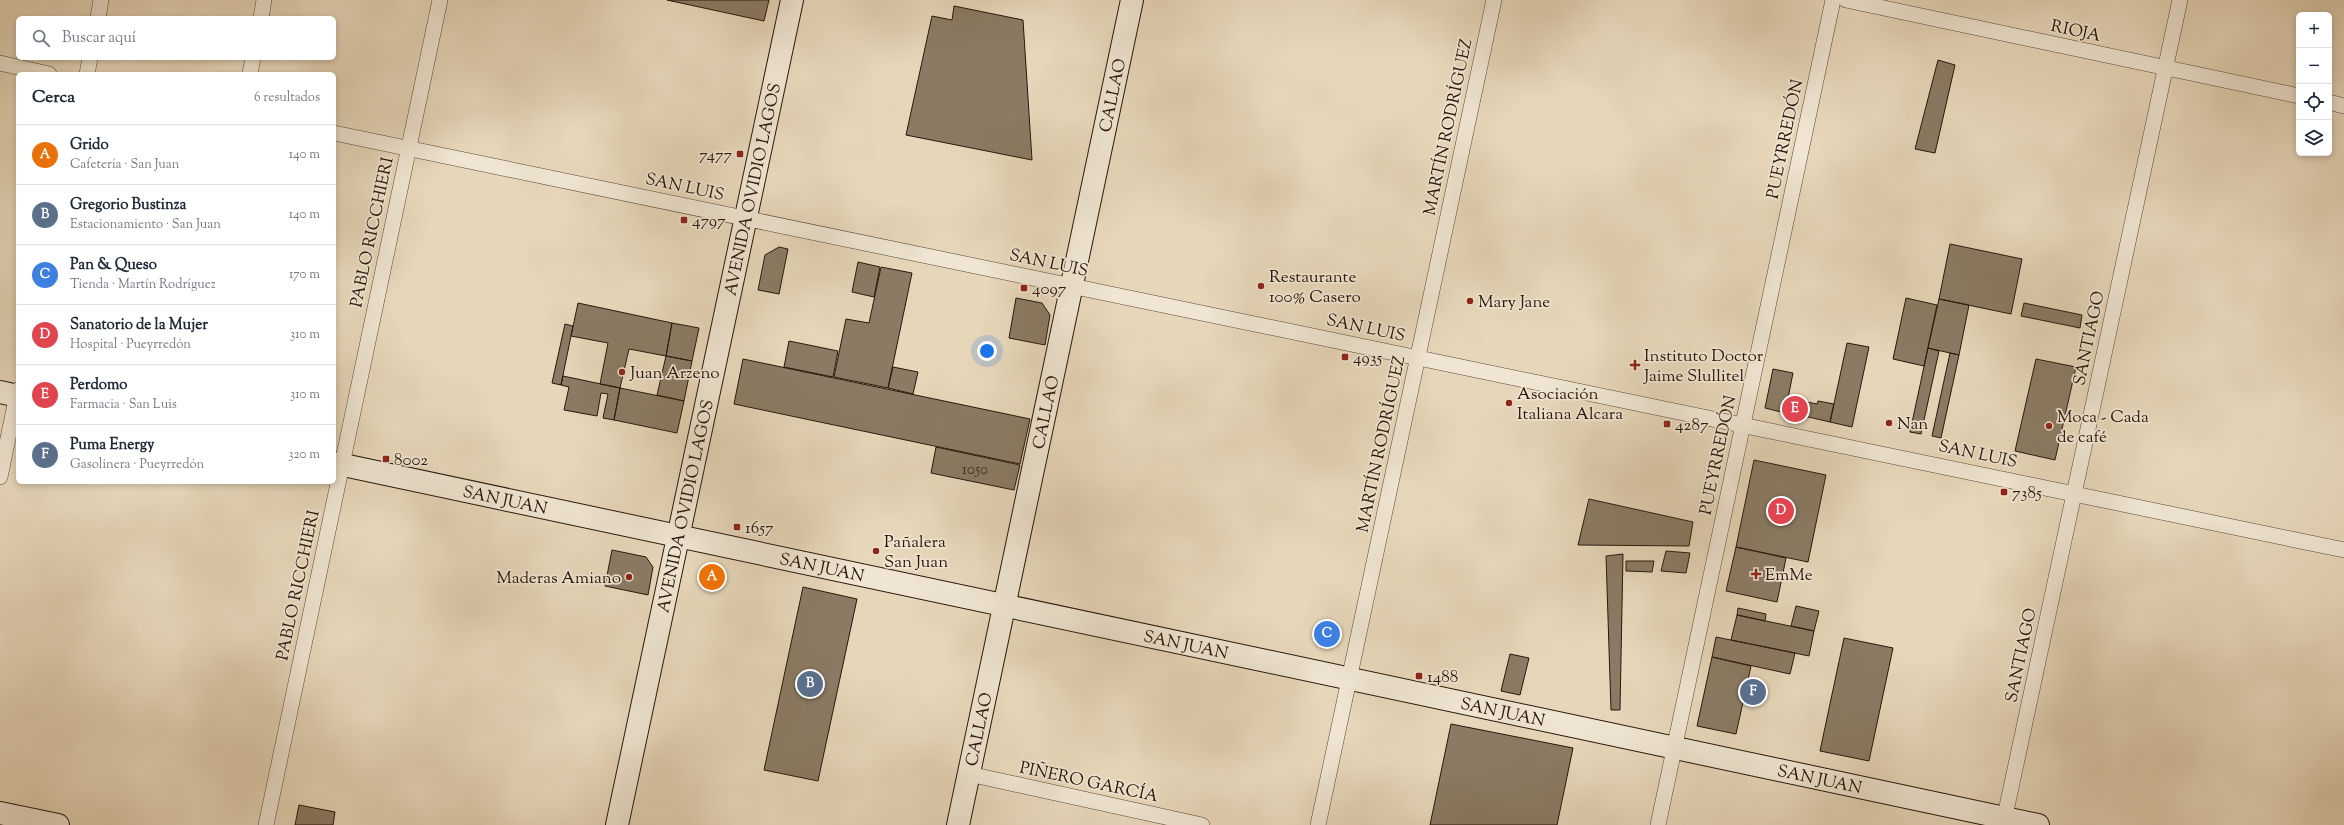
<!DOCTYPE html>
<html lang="es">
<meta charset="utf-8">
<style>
body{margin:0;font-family:"Sorts Mill Goudy",serif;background:#f6f6f7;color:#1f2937}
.controls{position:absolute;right:12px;top:12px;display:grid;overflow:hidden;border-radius:6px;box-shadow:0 2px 6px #0003}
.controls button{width:36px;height:36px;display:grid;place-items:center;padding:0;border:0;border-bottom:1px solid #e0e1e3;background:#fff;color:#1f2937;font:20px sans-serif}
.you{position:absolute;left:987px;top:351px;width:14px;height:14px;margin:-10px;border:3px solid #fff;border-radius:50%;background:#1a73e8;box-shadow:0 0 0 6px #1a73e833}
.badge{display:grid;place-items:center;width:26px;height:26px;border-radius:50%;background:#2563eb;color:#fff;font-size:13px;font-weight:700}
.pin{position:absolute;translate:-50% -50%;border:2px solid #fff;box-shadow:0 1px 4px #0006}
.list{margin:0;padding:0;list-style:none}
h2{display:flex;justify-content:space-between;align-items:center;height:52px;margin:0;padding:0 16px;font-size:17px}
h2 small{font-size:13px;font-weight:400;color:#747a83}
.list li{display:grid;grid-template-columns:26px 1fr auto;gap:12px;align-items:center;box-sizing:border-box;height:60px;padding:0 16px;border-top:1px solid #e0e1e3}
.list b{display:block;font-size:15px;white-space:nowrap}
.list p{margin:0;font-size:13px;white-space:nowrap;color:#747a83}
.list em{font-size:13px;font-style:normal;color:#747a83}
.icon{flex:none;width:22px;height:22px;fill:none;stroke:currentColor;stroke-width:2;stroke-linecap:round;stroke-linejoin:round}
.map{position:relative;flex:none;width:2344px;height:825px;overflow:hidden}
.search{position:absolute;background:#fff;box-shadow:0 2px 6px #0003;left:16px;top:16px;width:320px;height:44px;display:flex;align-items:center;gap:10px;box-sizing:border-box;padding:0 14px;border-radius:6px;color:#747a83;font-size:15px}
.panel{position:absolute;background:#fff;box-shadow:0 2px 6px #0003;left:16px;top:72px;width:320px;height:412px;border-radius:6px}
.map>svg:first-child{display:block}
.building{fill:#8b7b65;stroke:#271709}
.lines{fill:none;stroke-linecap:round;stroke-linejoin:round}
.minor-casing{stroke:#574735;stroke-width:16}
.secondary-casing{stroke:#271709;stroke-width:24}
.minor{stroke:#efe5d2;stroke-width:15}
.secondary{stroke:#efe5d2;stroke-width:22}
.poi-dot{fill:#8f2418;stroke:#efe5d2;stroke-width:1.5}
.labels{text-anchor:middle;stroke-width:3.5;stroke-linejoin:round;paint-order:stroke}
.number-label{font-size:15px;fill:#403020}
.street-label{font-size:17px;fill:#271709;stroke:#efe5d2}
.poi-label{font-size:17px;fill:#271709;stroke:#efe5d2;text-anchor:start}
</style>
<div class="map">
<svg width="2344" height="825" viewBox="0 0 2344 825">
<rect width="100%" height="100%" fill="#e7d7ba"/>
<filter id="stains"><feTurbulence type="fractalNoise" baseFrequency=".005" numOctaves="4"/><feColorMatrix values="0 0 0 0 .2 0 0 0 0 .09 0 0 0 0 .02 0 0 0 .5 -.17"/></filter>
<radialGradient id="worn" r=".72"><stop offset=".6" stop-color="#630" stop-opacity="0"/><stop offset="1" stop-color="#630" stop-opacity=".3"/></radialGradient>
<path class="building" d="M 667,0 L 769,0 L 764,21 Z
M 954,6 L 1023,20 L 1032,160 L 906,135 L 932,16 L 952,20 Z
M 1938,60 L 1955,65 L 1935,153 L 1915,149 Z
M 1950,244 L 2022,259 L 2011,314 L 1939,299 Z
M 779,247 L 788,249 L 779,294 L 758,290 L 765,255 Z
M 858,262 L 880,267 L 874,297 L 852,292 Z
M 881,267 L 912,273 L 888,388 L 834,377 L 846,319 L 869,323 Z
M 1016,298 L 1042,303 L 1050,315 L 1045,345 L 1009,338 Z
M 1906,298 L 1937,305 L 1924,366 L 1893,359 Z
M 1939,299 L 1969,305 L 1959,355 L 1928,348 Z
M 578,303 L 672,323 L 666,356 L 629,349 L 620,388 L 600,384 L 608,343 L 571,336 Z
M 2024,303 L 2082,315 L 2080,328 L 2021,316 Z
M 672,323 L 699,328 L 692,361 L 666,356 Z
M 565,324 L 573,326 L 561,385 L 552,383 Z
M 789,341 L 838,351 L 833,377 L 784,367 Z
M 1847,343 L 1869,347 L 1852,427 L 1830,422 Z
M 1928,348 L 1939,351 L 1921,434 L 1910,432 Z
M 1950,353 L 1959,355 L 1941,438 L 1932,436 Z
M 666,356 L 692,361 L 684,401 L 657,395 Z
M 743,359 L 1030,419 L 1020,464 L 734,404 Z
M 2036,359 L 2076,367 L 2055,460 L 2015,451 Z
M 893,367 L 918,372 L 913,394 L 888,388 Z
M 1773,369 L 1793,373 L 1785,413 L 1765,408 Z
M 563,376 L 620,388 L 614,420 L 603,418 L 608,394 L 601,393 L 597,416 L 564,410 L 569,387 L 561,385 Z
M 620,388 L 684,401 L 677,433 L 614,420 Z
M 1788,401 L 1806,404 L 1804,416 L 1785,413 Z
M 1818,401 L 1834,404 L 1830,422 L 1804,416 L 1807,402 L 1817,404 Z
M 936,447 L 1020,465 L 1014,490 L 931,473 Z
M 1754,460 L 1826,475 L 1808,562 L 1736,547 Z
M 1589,499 L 1693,522 L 1689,546 L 1578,545 Z
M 1736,547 L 1786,558 L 1777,602 L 1726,591 Z
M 612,550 L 646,557 L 653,567 L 648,595 L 605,586 Z
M 1666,551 L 1690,553 L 1686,573 L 1661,571 Z
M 1623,554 L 1620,710 L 1611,710 L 1606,556 Z
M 1626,561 L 1654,561 L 1652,572 L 1626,571 Z
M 803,587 L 857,599 L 818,781 L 764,770 Z
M 1796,606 L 1819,611 L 1814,631 L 1791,626 Z
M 1738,608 L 1766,614 L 1765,621 L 1737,615 Z
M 1737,615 L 1814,631 L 1809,656 L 1731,640 Z
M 1716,637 L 1795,653 L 1790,674 L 1712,657 Z
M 1844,638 L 1893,648 L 1869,761 L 1820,751 Z
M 1510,654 L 1529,658 L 1520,695 L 1501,691 Z
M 1712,657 L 1751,666 L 1736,734 L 1697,726 Z
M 1451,724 L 1573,748 L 1557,825 L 1430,825 Z
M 299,805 L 335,812 L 333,825 L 295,825 Z"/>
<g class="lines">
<defs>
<path id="minor" d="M 1846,0 L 2299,96
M 98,18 L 101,0
M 261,18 L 264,0
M 0,63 L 49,74
M 87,74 L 90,58
M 250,74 L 253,58
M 2329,102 L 2344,106
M 334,133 L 2344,550
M 0,477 L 18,390
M 969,774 L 1202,825
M 266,825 L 440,0
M 1318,825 L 1494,0
M 1658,825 L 1833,0
M 2003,825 L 2180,0"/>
<g id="secondary">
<path d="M 0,392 L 18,396"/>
<path id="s1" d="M 334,463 L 2038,825"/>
<path d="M 0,813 L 58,825"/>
<path id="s2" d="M 617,825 L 792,0"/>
<path id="s3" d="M 958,825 L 1132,0"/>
</g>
</defs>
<use href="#minor" class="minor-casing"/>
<use href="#secondary" class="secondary-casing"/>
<use href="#minor" class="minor"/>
<use href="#secondary" class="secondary"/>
</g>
<g class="poi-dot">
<rect x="736" y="150" width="8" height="8" rx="2"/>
<rect x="680" y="216" width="8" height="8" rx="2"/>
<circle cx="1261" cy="286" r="4"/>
<rect x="1020" y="284" width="8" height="8" rx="2"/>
<circle cx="1470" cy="301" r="4"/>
<rect x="1341" y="353" width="8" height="8" rx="2"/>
<path d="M1633 359h4v4h4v4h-4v4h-4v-4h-4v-4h4z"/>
<circle cx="622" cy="372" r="4"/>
<circle cx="1509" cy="403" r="4"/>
<circle cx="1889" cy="423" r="4"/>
<rect x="1663" y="420" width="8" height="8" rx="2"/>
<circle cx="2049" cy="426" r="4"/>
<rect x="382" y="455" width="8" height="8" rx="2"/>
<rect x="2000" y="488" width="8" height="8" rx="2"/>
<rect x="733" y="523" width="8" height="8" rx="2"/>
<circle cx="876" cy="551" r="4"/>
<path d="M1754 568h4v4h4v4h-4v4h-4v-4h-4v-4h4z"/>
<circle cx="629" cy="577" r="4"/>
<rect x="1415" y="672" width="8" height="8" rx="2"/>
</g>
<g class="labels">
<g class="number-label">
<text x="975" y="474">1050</text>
</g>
<g class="street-label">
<text transform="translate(2076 30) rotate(12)" y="6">RIOJA</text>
<text dy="6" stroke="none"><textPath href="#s3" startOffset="746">CALLAO</textPath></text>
<text transform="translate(1447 127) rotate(-78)" y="6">MARTÍN RODRÍGUEZ</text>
<text transform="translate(1784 139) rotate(-78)" y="6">PUEYRREDÓN</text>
<text transform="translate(685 186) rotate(12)" y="6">SAN LUIS</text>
<text dy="6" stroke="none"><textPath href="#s2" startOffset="650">AVENIDA OVIDIO LAGOS</textPath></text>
<text transform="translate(371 232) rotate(-78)" y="6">PABLO RICCHIERI</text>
<text transform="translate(1049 262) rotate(12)" y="6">SAN LUIS</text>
<text transform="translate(1366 327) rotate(12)" y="6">SAN LUIS</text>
<text transform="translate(2088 338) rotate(-78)" y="6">SANTIAGO</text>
<text dy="6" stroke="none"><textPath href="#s3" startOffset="422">CALLAO</textPath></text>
<text transform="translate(1380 444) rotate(-78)" y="6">MARTÍN RODRÍGUEZ</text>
<text transform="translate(1978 453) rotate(12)" y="6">SAN LUIS</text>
<text transform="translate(1717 455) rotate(-78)" y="6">PUEYRREDÓN</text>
<text dy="6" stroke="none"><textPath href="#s1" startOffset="175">SAN JUAN</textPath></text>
<text dy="6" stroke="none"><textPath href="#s2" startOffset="326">AVENIDA OVIDIO LAGOS</textPath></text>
<text dy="6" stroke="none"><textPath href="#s1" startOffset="499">SAN JUAN</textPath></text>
<text transform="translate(297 585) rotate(-78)" y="6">PABLO RICCHIERI</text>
<text dy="6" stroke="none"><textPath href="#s1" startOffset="871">SAN JUAN</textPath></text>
<text transform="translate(2020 655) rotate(-78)" y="6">SANTIAGO</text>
<text dy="6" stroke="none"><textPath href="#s1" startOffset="1195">SAN JUAN</textPath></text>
<text dy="6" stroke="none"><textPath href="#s3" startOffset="98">CALLAO</textPath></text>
<text dy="6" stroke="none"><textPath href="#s1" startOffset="1519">SAN JUAN</textPath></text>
<text transform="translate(1089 781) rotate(12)" y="6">PIÑERO GARCÍA</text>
</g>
<g class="poi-label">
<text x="732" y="160" text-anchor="end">7477</text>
<text x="692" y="226">4797</text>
<text x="1269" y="282">Restaurante<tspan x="1269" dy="20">100% Casero</tspan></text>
<text x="1032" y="294">4097</text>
<text x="1478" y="307">Mary Jane</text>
<text x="1644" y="361">Instituto Doctor<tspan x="1644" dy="20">Jaime Slullitel</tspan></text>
<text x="1353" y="363">4935</text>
<text x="630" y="378">Juan Arzeno</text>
<text x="1517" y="399">Asociación<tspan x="1517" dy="20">Italiana Alcara</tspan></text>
<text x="2057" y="422">Moca - Cada<tspan x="2057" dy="20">de café</tspan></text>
<text x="1897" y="429">Nan</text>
<text x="1675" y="430">4287</text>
<text x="394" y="465">8002</text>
<text x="2012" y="498">7385</text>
<text x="745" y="533">1657</text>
<text x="884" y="547">Pañalera<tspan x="884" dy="20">San Juan</tspan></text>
<text x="1765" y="580">EmMe</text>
<text x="621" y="583" text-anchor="end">Maderas Amiano</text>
<text x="1427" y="682">1488</text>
</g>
</g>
<rect width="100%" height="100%" filter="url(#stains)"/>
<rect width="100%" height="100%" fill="url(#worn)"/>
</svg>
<div class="controls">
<button>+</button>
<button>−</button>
<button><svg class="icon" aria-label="locate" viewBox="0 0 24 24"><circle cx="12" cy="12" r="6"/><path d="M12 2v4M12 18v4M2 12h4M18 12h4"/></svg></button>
<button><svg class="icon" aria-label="layers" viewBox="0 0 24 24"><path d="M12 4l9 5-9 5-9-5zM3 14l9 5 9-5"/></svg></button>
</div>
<div class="you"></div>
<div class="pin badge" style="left:712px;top:577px;background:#e8710a">A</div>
<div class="pin badge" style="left:810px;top:684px;background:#5c6f8a">B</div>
<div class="pin badge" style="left:1327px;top:634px;background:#3f7fe0">C</div>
<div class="pin badge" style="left:1781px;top:511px;background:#e0444e">D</div>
<div class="pin badge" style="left:1795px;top:409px;background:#e0444e">E</div>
<div class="pin badge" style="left:1753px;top:692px;background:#5c6f8a">F</div>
<div class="search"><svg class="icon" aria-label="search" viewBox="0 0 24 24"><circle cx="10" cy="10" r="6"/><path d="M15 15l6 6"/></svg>Buscar aquí</div>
<section class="panel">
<h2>Cerca<small>6 resultados</small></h2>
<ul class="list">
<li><span class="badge" style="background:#e8710a">A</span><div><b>Grido</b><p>Cafetería · San Juan</p></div><em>140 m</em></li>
<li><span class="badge" style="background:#5c6f8a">B</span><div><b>Gregorio Bustinza</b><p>Estacionamiento · San Juan</p></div><em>140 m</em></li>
<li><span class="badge" style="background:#3f7fe0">C</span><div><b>Pan &amp; Queso</b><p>Tienda · Martín Rodríguez</p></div><em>170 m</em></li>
<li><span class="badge" style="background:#e0444e">D</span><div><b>Sanatorio de la Mujer</b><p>Hospital · Pueyrredón</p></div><em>310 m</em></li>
<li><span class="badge" style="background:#e0444e">E</span><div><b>Perdomo</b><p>Farmacia · San Luis</p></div><em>310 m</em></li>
<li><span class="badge" style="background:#5c6f8a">F</span><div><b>Puma Energy</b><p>Gasolinera · Pueyrredón</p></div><em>320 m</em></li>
</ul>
</section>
</div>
